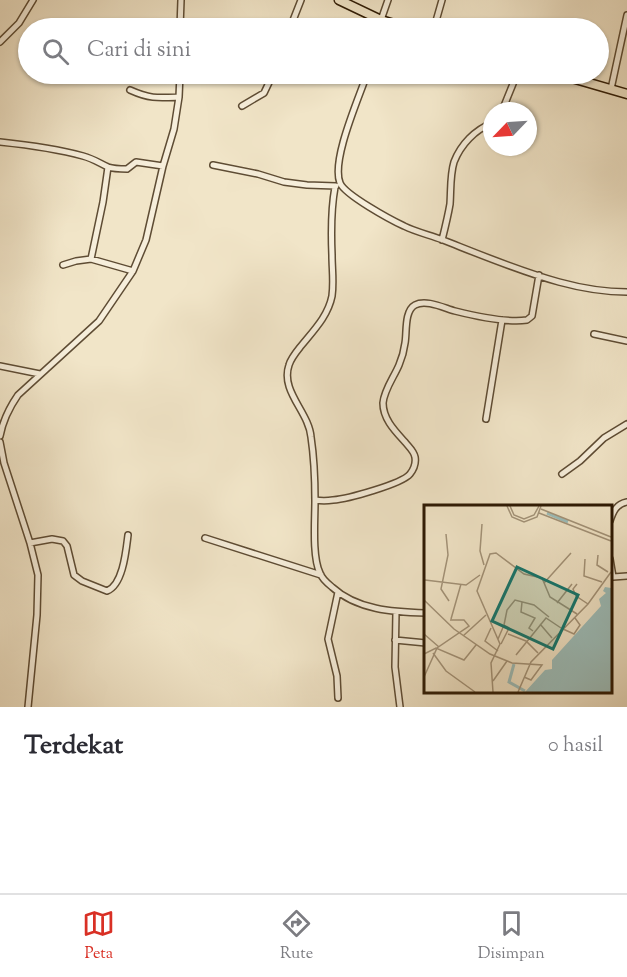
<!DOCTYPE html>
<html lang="id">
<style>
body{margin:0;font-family:"Sorts Mill Goudy",serif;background:#f7f7f7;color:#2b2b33}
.compass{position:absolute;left:483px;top:102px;width:54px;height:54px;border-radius:50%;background:#fff;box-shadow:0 2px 4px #0004;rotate:245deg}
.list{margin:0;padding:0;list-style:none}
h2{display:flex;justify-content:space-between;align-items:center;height:78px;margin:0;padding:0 24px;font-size:26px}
h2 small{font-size:20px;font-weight:400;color:#7c7c81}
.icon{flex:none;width:33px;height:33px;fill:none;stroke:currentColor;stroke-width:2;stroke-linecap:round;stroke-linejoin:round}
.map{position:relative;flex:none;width:627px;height:707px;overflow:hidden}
.search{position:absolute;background:#fff;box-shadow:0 2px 4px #0004;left:18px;right:18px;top:18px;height:66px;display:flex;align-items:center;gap:15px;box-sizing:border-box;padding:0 21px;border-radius:33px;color:#7c7c81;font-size:22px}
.sheet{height:186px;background:#fff}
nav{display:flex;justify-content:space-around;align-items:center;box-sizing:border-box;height:84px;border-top:2px solid #e1e1e2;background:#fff;font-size:16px;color:#7c7c81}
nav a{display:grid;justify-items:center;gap:3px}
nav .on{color:#d93025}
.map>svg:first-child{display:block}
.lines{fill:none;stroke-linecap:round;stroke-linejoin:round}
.minor-casing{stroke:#5e4c34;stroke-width:8}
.trunk-casing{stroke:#2d1903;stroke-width:11}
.minor{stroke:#f6eedb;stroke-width:5}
.trunk{stroke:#f1e5c8;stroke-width:8}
.inset-river{fill:none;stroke:#9cbebb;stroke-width:3}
.inset-road{fill:none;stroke:#a39379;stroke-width:1.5}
.view{fill:#0f766e;fill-opacity:0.15;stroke:#0f766e;stroke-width:3}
.inset-edge{fill:none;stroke:#2d1903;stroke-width:3}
</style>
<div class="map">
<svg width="627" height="707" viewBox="0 0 627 707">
<rect width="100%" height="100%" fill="#f1e5c8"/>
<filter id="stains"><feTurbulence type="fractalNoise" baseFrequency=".00333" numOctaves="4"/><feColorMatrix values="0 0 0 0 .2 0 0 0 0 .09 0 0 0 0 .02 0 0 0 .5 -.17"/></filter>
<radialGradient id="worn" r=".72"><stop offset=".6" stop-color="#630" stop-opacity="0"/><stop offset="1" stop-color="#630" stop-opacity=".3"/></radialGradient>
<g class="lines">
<defs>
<path id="minor" d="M 381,20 L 388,0
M 180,28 L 181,0
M 290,28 L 301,0
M 434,28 L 442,0
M 0,42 L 19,23 L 33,0
M 367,74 C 359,98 331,160 340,183 C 345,195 391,220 404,226 C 416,232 430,235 443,240 C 481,255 519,271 559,282 C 581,288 605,292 627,292
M 611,89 L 627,15
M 130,90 C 150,99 158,98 179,97
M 242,106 L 264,93 L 273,74
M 502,111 L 517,74
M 0,142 C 29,145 54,148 83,156 C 94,159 99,163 108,167 C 114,169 121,169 127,169 L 136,162 L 163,166
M 213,165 L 258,174 L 284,182 L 307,185 L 336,186
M 335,187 C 331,209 331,232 332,255 C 332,269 334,282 332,296 C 328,316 314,330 301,346 C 297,351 291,358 289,365 C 280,391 309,412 311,437 C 314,457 315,481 315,501 C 315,520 312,557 320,573 C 322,579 327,583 332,587 C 357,610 393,612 426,613
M 442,240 C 445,228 448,216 450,204 C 451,190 450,175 454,162 C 461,144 475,130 492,123
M 91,259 L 103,202 L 108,167
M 63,265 L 76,261 L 91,259 L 133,271
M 594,334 L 627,341
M 0,366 L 40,374
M 486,419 L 502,320
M 0,436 C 3,420 9,408 18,395 L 99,321 L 133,271 L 146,240 L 163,166 L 174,129 L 179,97 L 180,74
M 0,442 L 4,463 L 30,543 L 38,575 L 37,615 L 28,707
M 562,474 L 580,461 L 604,438 L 627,424
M 315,500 C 321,501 327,501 333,500 C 347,499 402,484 410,474 C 414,469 416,463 415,457 C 414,451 409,447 405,442 C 395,431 383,419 383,403 C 384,390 394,377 399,365 C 402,358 404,351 405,343 C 407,333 404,311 415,305 C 426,299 444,308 455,311 C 475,316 507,323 527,320 L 532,316 L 539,275
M 610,521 C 613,512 616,504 627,502
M 205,538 L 321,575
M 30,543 L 52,539 L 63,541 L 67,546 L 74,575 L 82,581 L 107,591 C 123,585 126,551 128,535
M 610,559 L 613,577 L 627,576
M 338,592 L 328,639 L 337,676 L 338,698
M 396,612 L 395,667 L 400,707
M 395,640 L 426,643"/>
<path id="trunk" d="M 339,0 L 381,20 L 407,28
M 558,74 L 627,94"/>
</defs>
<use href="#minor" class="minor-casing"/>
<use href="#trunk" class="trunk-casing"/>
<use href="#minor" class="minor"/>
<use href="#trunk" class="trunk"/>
</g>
<g transform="translate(424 505)">
<rect width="188" height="188" fill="#f1e5c8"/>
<path d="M 181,82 L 187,83 L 187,187 L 101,187 L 121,165 L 128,164 L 128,155 L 177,101 L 175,94 L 182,88 L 179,86 Z" fill="#9cbebb"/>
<path class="inset-river" d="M 123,8 L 144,17M 90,159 L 85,177 L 101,186"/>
<path class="inset-road" d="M 83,1 L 88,12 L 100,17 L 113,12 L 117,1M 86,1 L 90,10 L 100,14 L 110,10 L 115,1M 117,4 L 187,32M 115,8 L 187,36M 58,19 L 56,46 L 60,60M 22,29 L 24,50 L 17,84 L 25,96M 174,50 L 173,60 L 184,67M 161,54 L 160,71 L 178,77M 1,75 L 42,80 L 56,70M 120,78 L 147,48M 153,79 L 149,84 L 152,91 L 164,99M 0,95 L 30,124 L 66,149 L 88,158 L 118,160 L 107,175 L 100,172M 98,97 L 97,107 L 111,113 L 105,123 L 109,126M 133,98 L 148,79M 27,114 L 37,79M 116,119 L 128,133M 80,120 L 83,105 L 91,95 L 110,100 L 125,112M 67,123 L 61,136 L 74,146M 139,124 L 150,129 L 156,120 L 151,113M 0,129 L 15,142M 84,129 L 102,136 L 114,148M 39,131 L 62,110M 74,134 L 80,120 L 85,123 L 77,139M 9,148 L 22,166 L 51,187M 0,149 L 12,143 L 40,155 L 52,140M 92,150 L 122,113 L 137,123M 0,172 L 13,143 L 45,121 L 40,115 L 26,115M 69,176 L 83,156M 69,187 L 67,158 L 76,139 L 53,86 L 66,49 L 72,48 L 100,69 L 118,73 L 126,92 L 153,109M 94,187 L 107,157 L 164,99 L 187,67"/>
<path class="view" d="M 93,62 L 154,90 L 129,144 L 68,116 Z"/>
<rect width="188" height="188" class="inset-edge"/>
</g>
<rect width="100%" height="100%" filter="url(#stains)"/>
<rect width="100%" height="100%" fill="url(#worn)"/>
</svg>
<svg class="compass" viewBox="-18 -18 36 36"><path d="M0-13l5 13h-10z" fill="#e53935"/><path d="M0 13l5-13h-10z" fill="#7c7c81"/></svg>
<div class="search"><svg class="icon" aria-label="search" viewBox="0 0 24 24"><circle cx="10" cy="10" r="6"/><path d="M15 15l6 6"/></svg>Cari di sini</div>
</div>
<section class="sheet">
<h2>Terdekat<small>0 hasil</small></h2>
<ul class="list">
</ul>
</section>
<nav>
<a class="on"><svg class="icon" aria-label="map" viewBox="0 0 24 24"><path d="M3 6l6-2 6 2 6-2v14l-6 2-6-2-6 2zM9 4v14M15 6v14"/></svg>Peta</a>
<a><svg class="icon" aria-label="directions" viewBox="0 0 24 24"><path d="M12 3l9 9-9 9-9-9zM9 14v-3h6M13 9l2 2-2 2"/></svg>Rute</a>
<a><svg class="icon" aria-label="saved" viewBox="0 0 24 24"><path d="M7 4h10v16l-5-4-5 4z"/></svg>Disimpan</a>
</nav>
